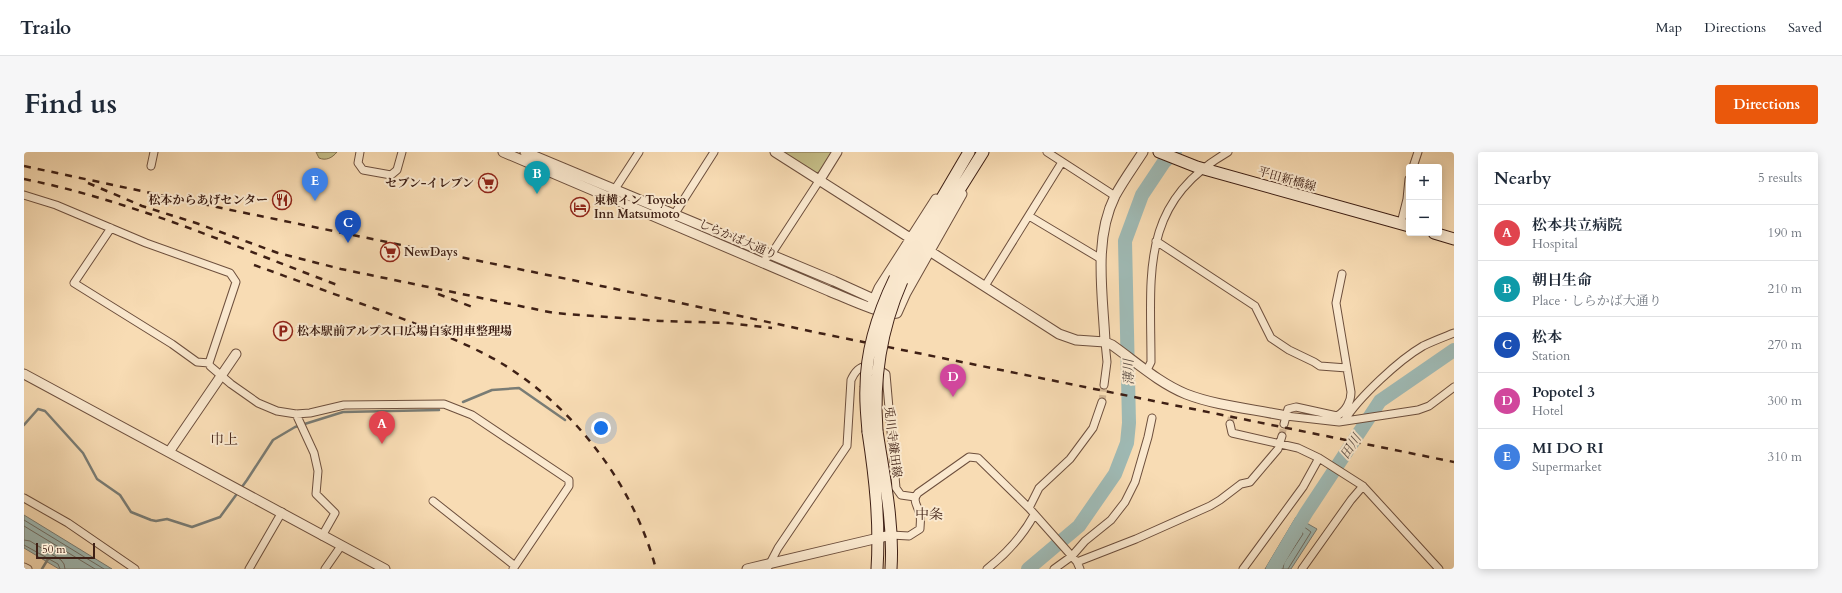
<!DOCTYPE html>
<meta charset="utf-8">
<style>
body{margin:0;font-family:Cardo,"Noto Serif JP",serif;background:#f6f6f7;color:#1f2937}
.controls{position:absolute;right:12px;top:12px;display:grid;overflow:hidden;border-radius:4px;box-shadow:0 2px 10px #0003}
.controls button{width:36px;height:36px;display:grid;place-items:center;padding:0;border:0;border-bottom:1px solid #e0e1e3;background:#fff;color:#1f2937;font:20px sans-serif}
.scale{position:absolute;left:12px;bottom:10px;width:59px;box-sizing:border-box;padding-left:4px;border:2px solid #3f2015;border-top:0;font-size:11px;line-height:14px;white-space:nowrap;color:#3f2015;-webkit-text-stroke:3px #fae8ce;paint-order:stroke}
.you{position:absolute;left:577px;top:276px;width:14px;height:14px;margin:-10px;border:3px solid #fff;border-radius:50%;background:#1a73e8;box-shadow:0 0 0 6px #1a73e833}
.badge{display:grid;place-items:center;width:26px;height:26px;border-radius:50%;background:#ea580c;color:#fff;font-size:13px;font-weight:700}
.pin{position:absolute;translate:-50% -33px;filter:drop-shadow(0 1px 2px #0008)}
.pin::after{content:'';position:absolute;top:21px;width:14px;height:12px;background:inherit;clip-path:polygon(0 0,100% 0,50% 100%)}
.list{margin:0;padding:0;list-style:none}
h2{display:flex;justify-content:space-between;align-items:center;height:52px;margin:0;padding:0 16px;font-size:17px}
h2 small{font-size:13px;font-weight:400;color:#747a83}
.list li{display:grid;grid-template-columns:26px 1fr auto;gap:12px;align-items:center;box-sizing:border-box;height:56px;padding:0 16px;border-top:1px solid #e0e1e3}
.list b{display:block;font-size:15px;white-space:nowrap}
.list p{margin:0;font-size:13px;white-space:nowrap;color:#747a83}
.list em{font-size:13px;font-style:normal;color:#747a83}
.map{position:relative;flex:none;width:1430px;height:417px;overflow:hidden;border-radius:4px}
header{display:flex;align-items:center;gap:24px;box-sizing:border-box;height:56px;padding:0 20px;background:#fff;border-bottom:1px solid #e0e1e3}
header strong{font-size:19px}
nav{display:flex;gap:22px;margin-inline-start:auto;font-size:14px}
.intro{display:flex;align-items:center;justify-content:space-between;box-sizing:border-box;height:96px;padding:0 24px}
h1{margin:0;font-size:28px}
.button{padding:10px 18px;border-radius:4px;background:#ea580c;color:#fff;font-size:14px;font-weight:700}
main{display:flex;gap:24px;padding:0 24px}
aside{flex:1;background:#fff;border-radius:4px;box-shadow:0 2px 10px #0003}
.map>svg:first-child{display:block}
.green{fill:#c5be88;stroke:#826f4e}
.water{fill:#9fbab5;stroke:#797c75}
.lines{fill:none;stroke-linecap:round;stroke-linejoin:round}
.shore{stroke:#6f6d65;stroke-width:1}
.stream{stroke:#797c75;stroke-width:2.5}
.river{stroke:#9fbab5;stroke-width:14}
.minor-tunnel{stroke:#d3b694;stroke-width:7;stroke-dasharray:7 3.5;stroke-linecap:butt}
.minor-casing{stroke:#6d4f3d;stroke-width:9}
.tertiary-casing{stroke:#6d4f3d;stroke-width:11}
.secondary-casing{stroke:#3f2015;stroke-width:13}
.minor{stroke:#fae8ce;stroke-width:7}
.tertiary{stroke:#fae8ce;stroke-width:9}
.secondary{stroke:#fae8ce;stroke-width:11}
.rail{stroke:#3f2015;stroke-width:2.5;stroke-dasharray:7 7;stroke-linecap:butt}
.secondary-bridge-casing{stroke:#3f2015;stroke-width:13;stroke-linecap:butt}
.secondary-bridge{stroke:#fae8ce;stroke-width:11}
.labels{text-anchor:middle;stroke-width:4;stroke-linejoin:round;paint-order:stroke}
.street-label{font-size:12px;fill:#3f2015;stroke:#fae8ce}
.poi-label{font-size:12px;font-weight:bold;fill:#3f2015;stroke:#fae8ce;text-anchor:start}
.water-label{font-size:13px;font-style:italic;fill:#5c4e45;stroke:#fae8ce}
.quarter-label{font-size:14px;fill:#3f2015;stroke:#fae8ce}
</style>
<header>
<strong>Trailo</strong>
<nav><a>Map</a><a>Directions</a><a>Saved</a></nav>
</header>
<div class="intro"><h1>Find us</h1><a class="button">Directions</a></div>
<main>
<div class="map">
<svg width="1430" height="417" viewBox="0 0 1430 417">
<rect width="100%" height="100%" fill="#f8dcb4"/>
<filter id="stains"><feTurbulence type="fractalNoise" baseFrequency=".005" numOctaves="4"/><feColorMatrix values="0 0 0 0 .2 0 0 0 0 .09 0 0 0 0 .02 0 0 0 .5 -.17"/></filter>
<radialGradient id="worn" r=".72"><stop offset=".6" stop-color="#630" stop-opacity="0"/><stop offset="1" stop-color="#630" stop-opacity=".3"/></radialGradient>
<path class="green" d="M 292,0 L 313,0 C 308,6 302,9 295,6 Z
M 758,0 L 808,0 L 796,20 L 791,21 Z"/>
<path class="water" d="M 0,363 L 88,417 L 35,417 L 0,396 Z
M 1272,365 L 1293,377 L 1267,417 L 1241,417 Z
M 1042,384 L 1008,417 L 1000,417 Z"/>
<g class="lines">
<path class="shore" d="M 0,368 L 80,417
M 0,374 L 71,417
M 0,388 L 6,389 L 37,408 L 40,412 L 41,417
M 0,393 L 34,412 L 36,417
M 1246,417 L 1275,371 L 1287,380 L 1264,417
M 1252,417 L 1274,379 L 1277,378 L 1279,382 L 1260,411 L 1259,417"/>
<path class="stream" d="M 439,250 L 468,238 L 495,236 L 541,268
M 0,273 L 14,257 L 21,259 L 59,301 L 73,327 L 96,343 L 107,360 L 127,368 L 132,369 L 143,367 L 168,375 L 196,365 L 223,328 L 249,288 L 271,275 L 319,260 L 415,258
M 18,417 L 24,407"/>
<path class="river" d="M 1004,417 L 1055,374 L 1091,322 L 1103,291 L 1105,271 L 1101,89 L 1118,43 L 1140,10 L 1151,0
M 1249,417 L 1282,361 L 1356,249 L 1430,198"/>
<path class="minor-tunnel" d="M 1078,250 L 1080,233
M 1206,272 L 1208,262
M 1258,284 L 1260,272"/>
<defs>
<path id="minor" d="M 336,0 L 334,11 L 339,18 L 367,23 L 373,18 L 378,0
M 1023,0 L 1091,44
M 127,14 L 130,0
M 1389,15 L 1394,0
M 589,40 L 615,0
M 0,43 L 32,53 L 122,91 L 206,121 L 212,130 L 185,211 L 186,214 L 207,232 L 234,251 L 253,259 L 272,262 L 286,261 L 320,253 L 420,252 L 448,263 L 545,328 L 545,334 L 489,417
M 1005,64 L 1077,107
M 648,66 L 690,0
M 1377,71 L 1383,47 L 1385,27
M 87,76 L 50,131 L 148,192 L 173,210 L 185,211
M 1132,89 L 1231,154 L 1247,186 L 1265,198 L 1290,210 L 1296,214 L 1323,216
M 738,111 L 750,98 L 795,29
M 961,134 L 1038,10
M 1123,218 L 1127,210 C 1127,122 1115,51 1204,0
M 1080,233 L 1083,210 L 1081,190
M 272,262 L 290,301 L 294,319 L 292,342 L 311,361 L 298,384
M 1262,264 L 1315,270 L 1394,258 L 1405,254 L 1430,235
M 1320,269 C 1335,245 1375,208 1399,194 C 1409,189 1420,185 1430,181
M 1206,272 L 1208,281 L 1274,296 L 1295,306 L 1339,334 L 1415,417
M 1260,272 L 1264,257 L 1272,255 L 1313,264 C 1322,259 1327,249 1327,240 L 1312,151 L 1318,122
M 0,346 L 44,371 L 111,417
M 409,349 L 491,414
M 1005,356 L 1015,336 L 1046,307 L 1069,276 L 1078,250
M 867,383 L 885,384 L 896,377 C 896,373 897,368 896,363 C 895,355 887,349 894,341 L 945,305 L 954,306 L 1005,356 L 1053,410 L 1056,417
M 1053,410 L 1112,387 L 1186,354 L 1196,348 L 1217,332 L 1226,330 L 1254,297 L 1258,284
M 0,415 L 4,417
M 225,417 L 258,360
M 301,417 L 317,394
M 743,417 L 754,396 L 823,294 L 827,228 C 835,210 847,211 862,222 L 872,336 L 877,343 L 891,345
M 963,417 C 983,401 998,385 1010,363
M 1030,417 L 1048,404 L 1061,389 L 1087,368 L 1101,350 L 1111,330 L 1124,285 L 1128,266
M 1219,417 L 1279,335 L 1295,306
M 1278,417 L 1327,348 L 1339,334"/>
<path id="tertiary" d="M 479,0 L 805,139 C 818,144 862,165 873,161 L 882,141 L 938,42
M 501,0 L 810,129 L 865,154
M 751,0 L 886,86
M 795,29 L 813,0
M 907,100 L 1035,182 L 1052,188 L 1081,190 L 1088,193 C 1112,210 1135,231 1162,242 C 1193,254 1229,257 1262,264
M 848,152 L 855,136 L 912,47
M 1081,190 C 1079,143 1069,88 1091,44 C 1099,29 1110,14 1119,0
M 0,222 L 361,417
M 145,300 L 212,202
M 723,417 L 867,383"/>
<path id="secondary" d="M 1135,0 L 1173,15 L 1385,74
M 1410,81 L 1430,87
M 871,126 L 945,0
M 878,129 L 959,0
M 853,279 C 860,325 870,370 867,417
M 844,280 C 851,326 856,370 853,417"/>
</defs>
<use href="#minor" class="minor-casing"/>
<use href="#tertiary" class="tertiary-casing"/>
<use href="#secondary" class="secondary-casing"/>
<use href="#minor" class="minor"/>
<use href="#tertiary" class="tertiary"/>
<use href="#secondary" class="secondary"/>
<path class="rail" d="M 0,14 L 202,57 L 592,137 L 790,180 L 1430,310
M 0,27 C 109,49 212,95 316,134
M 64,31 L 118,54 L 172,71 L 254,101 L 317,117 L 530,161 L 637,169 L 704,171 L 748,176
M 230,113 C 272,128 315,144 358,159 C 397,174 436,188 472,208 C 549,253 609,331 632,417
M 414,142 L 451,156"/>
<defs>
<path id="secondary-bridge" d="M 853,279 C 849,227 857,177 878,129
M 844,280 C 843,265 841,250 842,235 C 842,197 855,159 871,126"/>
</defs>
<use href="#secondary-bridge" class="secondary-bridge-casing"/>
<use href="#secondary-bridge" class="secondary-bridge"/>
</g>
<defs>
<symbol id="supermarket-ring" viewBox="-11 -11 22 22"><circle r="9.5" fill="#fae8ce" stroke="#8f2418" stroke-width="1.5"/><path d="M-6-5.5h2.5l.6 2H6L4.5 2H-2.5L-4.4-4H-6ZM-1.5 3.2a1.3 1.3 0 1 0 .1 0ZM3 3.2a1.3 1.3 0 1 0 .1 0Z" fill="#8f2418"/></symbol>
<symbol id="restaurant-ring" viewBox="-11 -11 22 22"><circle r="9.5" fill="#fae8ce" stroke="#8f2418" stroke-width="1.5"/><path d="M-5-6h1v4h1v-4h1v4h1v-4h1v5L-1.5 .5V6h-2V.5L-5-1ZM5-6V6H3V1.5H1.5Q1.5-4 5-6Z" fill="#8f2418"/></symbol>
<symbol id="hotel-ring" viewBox="-11 -11 22 22"><circle r="9.5" fill="#fae8ce" stroke="#8f2418" stroke-width="1.5"/><path d="M-6-4.5h1.5V1H6V5H4.5V3h-9V5H-6ZM-4 0a1.8 1.8 0 1 1 3.6 0ZM.5 0V-2.5h3Q6-2.5 6 0Z" fill="#8f2418"/></symbol>
<symbol id="parking-ring" viewBox="-11 -11 22 22"><circle r="9.5" fill="#fae8ce" stroke="#8f2418" stroke-width="1.5"/><path d="M-3.5-5.5H1a3.5 3.5 0 0 1 0 7H-1V5.5H-3.5ZM-1-3.4V-.6H.8a1.4 1.4 0 0 0 0-2.8Z" fill="#8f2418"/></symbol>
</defs>
<g fill-rule="evenodd">
<use href="#supermarket-ring" x="453" y="20" width="22" height="22"/>
<use href="#restaurant-ring" x="247" y="37" width="22" height="22"/>
<use href="#hotel-ring" x="545" y="44" width="22" height="22"/>
<use href="#supermarket-ring" x="355" y="89" width="22" height="22"/>
<use href="#parking-ring" x="248" y="168" width="22" height="22"/>
</g>
<g class="labels">
<g class="street-label">
<text transform="translate(1263 27) rotate(16)" y="4">平田新橋線</text>
<text transform="translate(714 87) rotate(23)" y="4">しらかば大通り</text>
<text transform="translate(869 290) rotate(83)" y="4">兎川寺鎌田線</text>
</g>
<g class="poi-label">
<text x="450" y="35" text-anchor="end">セブン-イレブン</text>
<text x="244" y="52" text-anchor="end">松本からあげセンター</text>
<text x="570" y="52">東横イン Toyoko<tspan x="570" dy="14">Inn Matsumoto</tspan></text>
<text x="380" y="104">NewDays</text>
<text x="273" y="183">松本駅前アルプス口広場自家用車整理場</text>
</g>
<g class="water-label">
<text transform="translate(1104 220) rotate(-91)" y="5">薄川</text>
<text transform="translate(1326 294) rotate(-57)" y="5">田川</text>
</g>
<g class="quarter-label">
<text x="200" y="292">巾上</text>
<text x="905" y="367">中条</text>
</g>
</g>
<rect width="100%" height="100%" filter="url(#stains)"/>
<rect width="100%" height="100%" fill="url(#worn)"/>
</svg>
<div class="controls">
<button>+</button>
<button>−</button>
</div>
<div class="scale">50 m</div>
<div class="you"></div>
<div class="pin badge" style="left:358px;top:292px;background:#e0444e">A</div>
<div class="pin badge" style="left:513px;top:42px;background:#0f9aa8">B</div>
<div class="pin badge" style="left:324px;top:91px;background:#1a4fb4">C</div>
<div class="pin badge" style="left:929px;top:245px;background:#d1479c">D</div>
<div class="pin badge" style="left:291px;top:49px;background:#3f7fe0">E</div>
</div>
<aside>
<h2>Nearby<small>5 results</small></h2>
<ul class="list">
<li><span class="badge" style="background:#e0444e">A</span><div><b>松本共立病院</b><p>Hospital</p></div><em>190 m</em></li>
<li><span class="badge" style="background:#0f9aa8">B</span><div><b>朝日生命</b><p>Place · しらかば大通り</p></div><em>210 m</em></li>
<li><span class="badge" style="background:#1a4fb4">C</span><div><b>松本</b><p>Station</p></div><em>270 m</em></li>
<li><span class="badge" style="background:#d1479c">D</span><div><b>Popotel 3</b><p>Hotel</p></div><em>300 m</em></li>
<li><span class="badge" style="background:#3f7fe0">E</span><div><b>MI DO RI</b><p>Supermarket</p></div><em>310 m</em></li>
</ul>
</aside>
</main>
